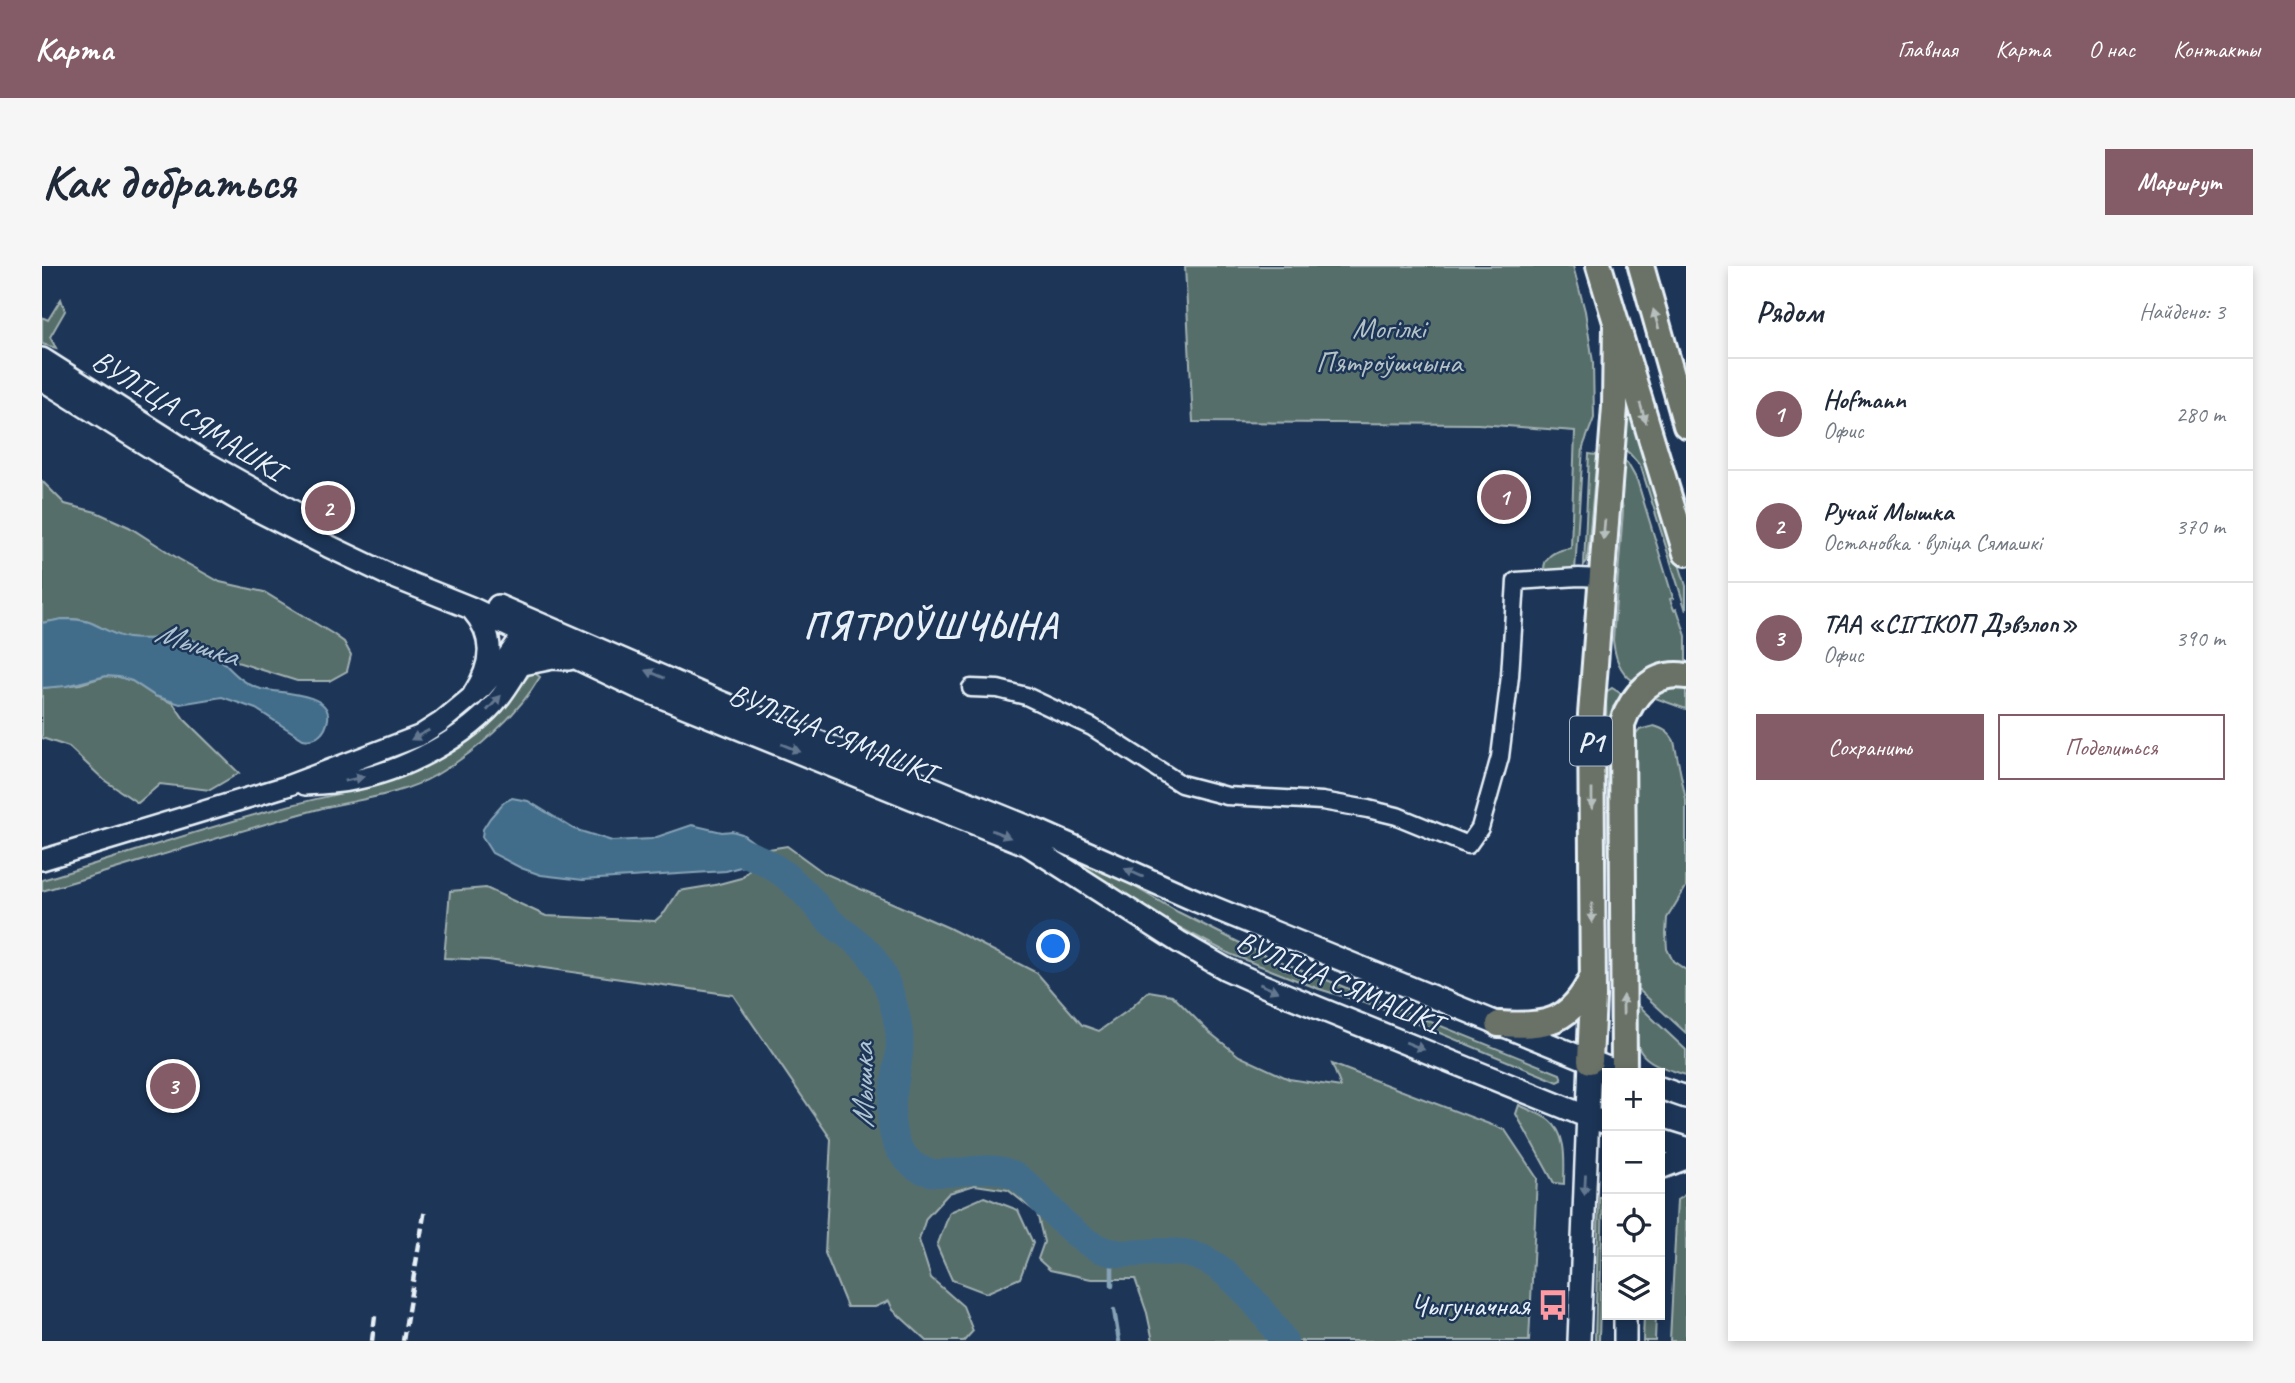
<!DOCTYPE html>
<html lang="ru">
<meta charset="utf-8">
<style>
body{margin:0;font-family:Caveat,sans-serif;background:#f6f6f7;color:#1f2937}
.controls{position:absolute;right:21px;bottom:21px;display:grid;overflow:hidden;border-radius:0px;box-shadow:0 4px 10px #0003}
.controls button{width:63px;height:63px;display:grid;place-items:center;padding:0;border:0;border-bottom:2px solid #e0e1e3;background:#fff;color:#1f2937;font:35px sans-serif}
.you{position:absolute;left:1012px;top:681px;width:24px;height:24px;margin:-18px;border:5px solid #fff;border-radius:50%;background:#1a73e8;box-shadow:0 0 0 10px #1a73e833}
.badge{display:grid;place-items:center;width:46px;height:46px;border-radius:50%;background:#845c67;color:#fff;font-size:23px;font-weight:700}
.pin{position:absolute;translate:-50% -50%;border:4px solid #fff;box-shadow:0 2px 7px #0006}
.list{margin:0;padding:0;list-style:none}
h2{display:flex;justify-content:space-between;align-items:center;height:91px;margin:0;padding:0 28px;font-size:30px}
h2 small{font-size:23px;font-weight:400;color:#747a83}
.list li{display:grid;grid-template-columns:46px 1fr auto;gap:21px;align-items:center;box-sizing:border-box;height:112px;padding:0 28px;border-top:2px solid #e0e1e3}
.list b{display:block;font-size:26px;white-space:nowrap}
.list p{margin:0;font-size:23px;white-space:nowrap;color:#747a83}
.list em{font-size:23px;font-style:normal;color:#747a83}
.actions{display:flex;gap:14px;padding:21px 28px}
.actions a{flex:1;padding:16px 0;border:2px solid #845c67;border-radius:0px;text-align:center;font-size:24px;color:#845c67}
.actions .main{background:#845c67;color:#fff}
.icon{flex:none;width:38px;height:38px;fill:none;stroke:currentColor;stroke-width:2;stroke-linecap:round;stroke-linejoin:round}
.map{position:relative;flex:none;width:1644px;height:1075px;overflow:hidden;border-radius:0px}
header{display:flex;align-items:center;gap:42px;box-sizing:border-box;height:98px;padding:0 35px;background:#845c67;color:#fff}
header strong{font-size:33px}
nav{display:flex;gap:38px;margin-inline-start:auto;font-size:24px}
.intro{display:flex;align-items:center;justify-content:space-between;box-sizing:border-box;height:168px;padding:0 42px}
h1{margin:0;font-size:49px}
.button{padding:18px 32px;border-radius:0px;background:#845c67;color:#fff;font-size:24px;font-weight:700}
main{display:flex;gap:42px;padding:0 42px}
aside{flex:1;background:#fff;border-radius:0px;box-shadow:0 4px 10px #0003}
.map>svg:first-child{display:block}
.green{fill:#576e6a;stroke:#a0b0b1;stroke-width:2}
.water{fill:#436d8a;stroke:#85a2b6;stroke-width:2}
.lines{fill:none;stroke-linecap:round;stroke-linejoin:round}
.stream{stroke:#85a2b6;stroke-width:4.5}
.river{stroke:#436d8a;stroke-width:28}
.minor-casing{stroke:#e8f1f8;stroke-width:21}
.tertiary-casing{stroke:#e8f1f8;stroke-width:24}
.secondary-casing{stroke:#e8f1f8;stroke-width:26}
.primary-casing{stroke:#e8f1f8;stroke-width:30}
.minor{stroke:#1d3557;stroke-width:16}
.tertiary{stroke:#1d3557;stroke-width:19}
.secondary{stroke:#1d3557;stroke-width:21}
.primary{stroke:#6a7166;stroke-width:24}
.rail{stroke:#e8f1f8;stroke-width:4.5;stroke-dasharray:10 5;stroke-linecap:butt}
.oneway{fill:#b6bebe}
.oneway2{fill:#64778f}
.labels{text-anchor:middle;stroke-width:5;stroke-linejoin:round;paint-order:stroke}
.shield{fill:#1d3557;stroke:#abb9c8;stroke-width:2}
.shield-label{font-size:28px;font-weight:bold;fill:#e8f1f8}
.park-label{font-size:30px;fill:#b5c3c6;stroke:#1d3557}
.street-label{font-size:30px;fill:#e8f1f8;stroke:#1d3557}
.poi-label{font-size:30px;fill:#e8f1f8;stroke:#1d3557;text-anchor:end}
.water-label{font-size:32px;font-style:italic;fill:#aec3d2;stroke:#1d3557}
.district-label{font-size:37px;font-weight:bold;letter-spacing:2px;fill:#e8f1f8;stroke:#1d3557}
</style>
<header>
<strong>Карта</strong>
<nav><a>Главная</a><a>Карта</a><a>О нас</a><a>Контакты</a></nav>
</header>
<div class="intro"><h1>Как добраться</h1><a class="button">Маршрут</a></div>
<main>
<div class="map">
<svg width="1644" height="1075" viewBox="0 0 1644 1075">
<rect width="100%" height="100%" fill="#1d3557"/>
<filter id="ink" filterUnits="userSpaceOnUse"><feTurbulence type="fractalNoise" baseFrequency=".0143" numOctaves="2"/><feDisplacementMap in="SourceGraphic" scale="14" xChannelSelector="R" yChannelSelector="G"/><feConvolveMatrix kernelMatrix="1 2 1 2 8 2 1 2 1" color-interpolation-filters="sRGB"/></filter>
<g filter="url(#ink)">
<path class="green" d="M 1143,0 L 1531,0 L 1543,45 L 1551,96 L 1552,152 L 1541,181 L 1533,305 L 1503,310 C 1498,290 1514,284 1529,282 L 1533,165 L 1436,158 L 1151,156 Z
M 19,33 L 23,45 L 8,71 L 14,82 L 0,78 L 0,51 L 6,54 Z
M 1585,140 L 1587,141 L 1644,320 L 1644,345 L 1599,201 L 1588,188 L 1580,181 Z
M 1547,188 L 1555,189 L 1545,295 L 1542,299 Z
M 1579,191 L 1586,198 L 1595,214 L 1631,332 L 1628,333 L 1632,344 L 1635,343 L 1644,370 L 1644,399 C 1621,399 1610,400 1591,415 C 1577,405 1573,391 1571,374 L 1581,245 L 1577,216 Z
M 0,215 L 23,238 L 54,246 L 87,261 L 137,293 L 178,316 L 222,326 L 291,368 L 302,376 L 309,389 L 305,405 L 287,415 L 255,415 L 173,389 C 147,364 115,377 84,372 C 69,369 58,359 43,355 C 29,351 14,354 0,357 Z
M 478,386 L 442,439 L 391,475 L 342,497 L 339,496 L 340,493 Z
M 493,407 L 498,411 C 474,451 434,486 394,509 C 358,530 316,533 277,543 C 184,568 92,598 0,625 L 0,614 C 78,591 155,564 234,543 C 295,526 360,520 414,483 C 444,463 465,435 488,408 Z
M 64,410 L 78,411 L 90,415 L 113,430 L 131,437 L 142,453 L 197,507 L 168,524 L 118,518 L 96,537 L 62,514 L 27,481 L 0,472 L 0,422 L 38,418 Z
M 1644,417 L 1644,443 L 1613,432 L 1610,428 L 1611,423 Z
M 1570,422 L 1578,427 L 1579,431 L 1571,441 L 1570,448 L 1573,774 L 1569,773 L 1564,426 Z
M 1612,460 C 1622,463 1627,466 1632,475 L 1644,534 L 1644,621 L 1625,652 L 1624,668 L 1625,683 L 1631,695 L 1644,704 L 1644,767 L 1597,724 L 1591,724 L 1589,473 L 1597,464 Z
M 1004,578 L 1062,603 L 1136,646 L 1218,687 L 1518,808 L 1520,814 L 1516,816 L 1335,741 L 1277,723 L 1188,688 L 1129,657 L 1003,581 Z
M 745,580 L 782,607 L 907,662 L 995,707 L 1040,759 L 1057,765 L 1088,743 L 1107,725 L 1130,729 L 1167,766 L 1197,790 L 1247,813 L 1299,821 L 1290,798 L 1463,864 L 1495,912 L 1487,1075 L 1111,1075 L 1105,1047 L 1093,1013 L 1049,1013 L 1008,1004 L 996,993 L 1002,976 L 995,947 L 966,924 L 933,919 L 907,927 L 884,952 L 877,974 L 889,1012 L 921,1040 L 931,1065 L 922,1075 L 885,1075 L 851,1044 L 847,1035 L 833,1041 L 805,1041 L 783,987 L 789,873 L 691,729 L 446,694 L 402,692 L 408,625 L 444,622 L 504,650 L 613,655 L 623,646 L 637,625 L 673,619 L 699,612 L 727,583 Z
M 1593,736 L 1644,784 L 1644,809 C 1593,794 1592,787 1593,736 Z
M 1477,839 C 1487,844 1499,848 1507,854 C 1526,869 1522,897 1522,918 L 1512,917 L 1474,848 Z
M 1644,928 L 1644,1075 L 1628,1075 L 1635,934 Z
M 942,931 L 976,944 L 991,977 L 978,1012 L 944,1027 L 910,1014 L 895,980 L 908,946 Z
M 1557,931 L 1561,931 L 1557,1075 L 1553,1075 Z
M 1602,1049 L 1614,1049 L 1613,1075 L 1601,1075 Z"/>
<path class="water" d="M 20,353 C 29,353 38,353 47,356 C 60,361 72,370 86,372 C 108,375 130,368 151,374 C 177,381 187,414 219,423 C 235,427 290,426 286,453 C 284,466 275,476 261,473 L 214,443 L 180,431 L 138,438 L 113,430 L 90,415 L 77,411 L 64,410 L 24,420 L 0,422 L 0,357 Z
M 470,532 L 486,535 L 532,563 L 570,575 L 609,573 L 650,559 L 680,566 L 690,565 L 700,568 L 714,578 L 715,591 L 709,598 L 684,605 L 541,614 L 499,609 L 479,602 L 450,587 L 440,571 L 441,563 L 448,552 L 462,536 Z"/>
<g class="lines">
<path class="stream" d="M 1070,986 L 1070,1020
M 1072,1044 L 1077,1075"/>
<path class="river" d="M 678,583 C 710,584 739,603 761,625 C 771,635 779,647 789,656 C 802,668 819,676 829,690 C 843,709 852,736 856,759 C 865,802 831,855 864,892 C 890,923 931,895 964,906 C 982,911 995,930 1008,943 C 1021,957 1036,971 1052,980 C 1071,991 1094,987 1115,986 C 1127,986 1140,985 1151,989 C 1186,998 1222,1046 1242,1075"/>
<defs>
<path id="minor" d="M 929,422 L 956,423 L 984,430 L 1050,461 L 1139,518 L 1185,530 L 1280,535 L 1326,543 L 1355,550 L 1426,579 L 1438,562 L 1458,491 L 1468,410 L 1474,315 L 1537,311 L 1558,312"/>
<path id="tertiary" d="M 263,519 C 277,518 292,517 306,515 C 359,507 426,472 459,430 C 476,408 487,384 501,361
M 0,594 L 245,520 L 377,470 L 399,456 L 440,422 L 455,405 L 476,375 L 497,361"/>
<path id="secondary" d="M 0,93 L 157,193 L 252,246
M 0,113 L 150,207 L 211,242 L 286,280 L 347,309 L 429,342 L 597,422 L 986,579 L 1137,676 L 1184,703 L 1222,720 L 1546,851 L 1565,857
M 456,340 L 676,435 L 999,566 L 1155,635 L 1578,807
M 430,343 C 454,370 451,399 432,428
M 481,398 L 511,392 L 527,393
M 1618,822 L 1644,831
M 1618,874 L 1644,882
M 1618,902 L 1644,892
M 1537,1075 L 1548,795
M 1583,1075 L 1583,1049"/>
<path id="primary" d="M 1557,0 L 1644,287
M 1599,0 L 1644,159
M 1457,758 C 1504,761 1528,757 1550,712
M 1548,795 L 1551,731 L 1549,449 L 1573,141 L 1574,58
M 1582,807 L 1580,458 C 1590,430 1611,404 1644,410"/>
</defs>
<use href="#minor" class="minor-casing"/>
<use href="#tertiary" class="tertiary-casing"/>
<use href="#secondary" class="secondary-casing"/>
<use href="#primary" class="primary-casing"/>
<use href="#minor" class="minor"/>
<use href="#tertiary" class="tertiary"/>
<use href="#secondary" class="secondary"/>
<use href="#primary" class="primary"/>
<path class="rail" d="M 330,1075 L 333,1050
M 361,1075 L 383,943"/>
</g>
<defs><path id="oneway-solid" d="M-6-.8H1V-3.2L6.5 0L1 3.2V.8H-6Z" transform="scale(1.75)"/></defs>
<g class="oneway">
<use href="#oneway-solid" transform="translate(1614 53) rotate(-106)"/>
<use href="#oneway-solid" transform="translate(1601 147) rotate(73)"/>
<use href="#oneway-solid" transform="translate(1562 264) rotate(95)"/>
<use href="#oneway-solid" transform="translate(1550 533) rotate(90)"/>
<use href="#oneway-solid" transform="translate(1550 647) rotate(90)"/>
<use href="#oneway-solid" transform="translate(1581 739) rotate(-91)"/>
</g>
<g class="oneway2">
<use href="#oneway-solid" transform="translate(613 408) rotate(-157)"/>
<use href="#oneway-solid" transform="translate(452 437) rotate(-47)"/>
<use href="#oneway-solid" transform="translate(378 469) rotate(152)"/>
<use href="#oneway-solid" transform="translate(749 482) rotate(22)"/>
<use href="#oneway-solid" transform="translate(312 513) rotate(-13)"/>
<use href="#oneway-solid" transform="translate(959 568) rotate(22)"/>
<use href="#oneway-solid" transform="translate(1092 607) rotate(-156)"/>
<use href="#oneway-solid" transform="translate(1227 722) rotate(23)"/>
<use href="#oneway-solid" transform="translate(1373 780) rotate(22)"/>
<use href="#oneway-solid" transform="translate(1543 919) rotate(93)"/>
</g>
</g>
<defs>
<symbol id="bus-bare" viewBox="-9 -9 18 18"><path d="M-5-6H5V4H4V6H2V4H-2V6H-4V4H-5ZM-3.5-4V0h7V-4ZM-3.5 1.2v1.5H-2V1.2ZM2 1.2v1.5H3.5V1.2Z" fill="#ff9aa2" stroke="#1d3557" stroke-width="2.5" paint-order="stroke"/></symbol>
</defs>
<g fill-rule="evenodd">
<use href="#bus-bare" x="1489" y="1017" width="44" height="44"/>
</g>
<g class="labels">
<rect class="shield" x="1528" y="450.5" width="42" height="49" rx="5"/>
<g class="shield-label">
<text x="1549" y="485">Р1</text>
</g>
<g class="park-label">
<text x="1347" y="72">Могілкі<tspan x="1347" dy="34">Пятроўшчына</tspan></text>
</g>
<g class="street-label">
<text transform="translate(146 149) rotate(32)" y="10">ВУЛІЦА СЯМАШКІ</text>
<text transform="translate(790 467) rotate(22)" y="10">ВУЛІЦА СЯМАШКІ</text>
<text transform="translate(1297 716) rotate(23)" y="10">ВУЛІЦА СЯМАШКІ</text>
</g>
<g class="poi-label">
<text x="1488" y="1049">Чыгуначная</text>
</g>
<g class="water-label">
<text transform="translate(155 377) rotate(18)" y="11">Мышка</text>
<text transform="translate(820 820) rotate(-90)" y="11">Мышка</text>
</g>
<g class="district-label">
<text x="889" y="372">ПЯТРОЎШЧЫНА</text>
</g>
</g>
</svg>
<div class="controls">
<button>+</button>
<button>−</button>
<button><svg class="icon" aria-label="locate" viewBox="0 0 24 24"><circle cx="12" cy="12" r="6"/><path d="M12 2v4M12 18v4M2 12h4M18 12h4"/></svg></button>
<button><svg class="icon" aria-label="layers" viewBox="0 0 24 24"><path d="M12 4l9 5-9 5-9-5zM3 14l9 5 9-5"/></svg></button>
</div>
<div class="you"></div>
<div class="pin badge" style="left:1462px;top:231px">1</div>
<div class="pin badge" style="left:286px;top:242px">2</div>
<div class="pin badge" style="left:131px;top:820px">3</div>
</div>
<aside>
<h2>Рядом<small>Найдено: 3</small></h2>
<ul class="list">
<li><span class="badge">1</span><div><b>Hofmann</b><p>Офис</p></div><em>280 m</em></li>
<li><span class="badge">2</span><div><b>Ручай Мышка</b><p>Остановка · вуліца Сямашкі</p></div><em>370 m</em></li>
<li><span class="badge">3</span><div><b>ТАА «СІГІКОП Дэвэлоп»</b><p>Офис</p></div><em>390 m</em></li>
</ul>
<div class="actions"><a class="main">Сохранить</a><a>Поделиться</a></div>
</aside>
</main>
